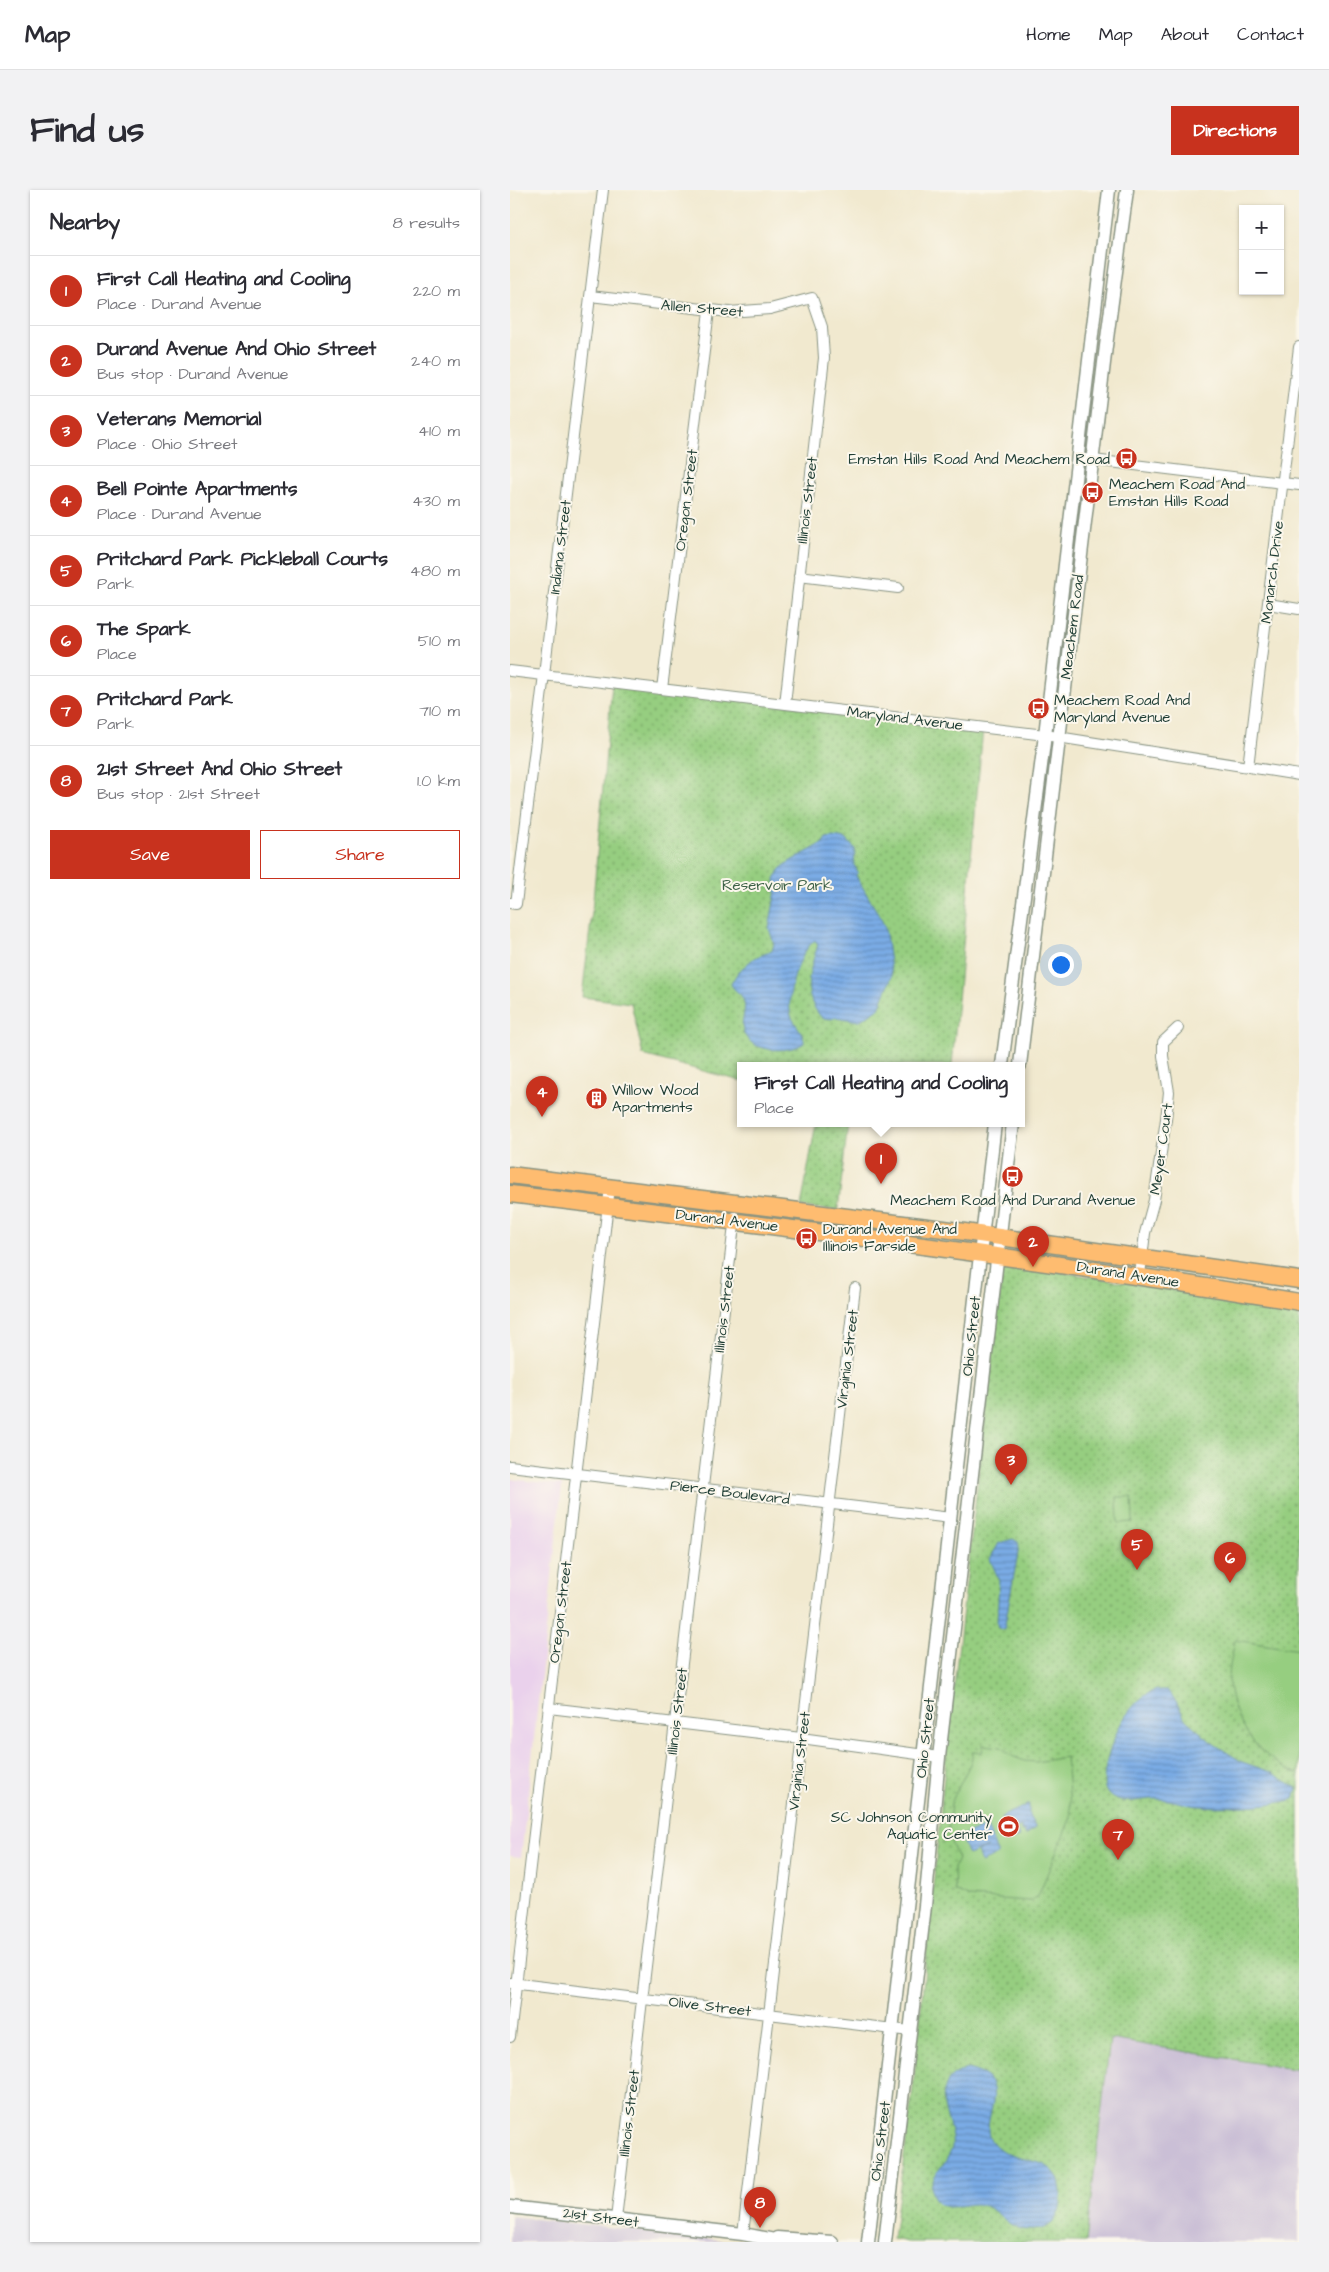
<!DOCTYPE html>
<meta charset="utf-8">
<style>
body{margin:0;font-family:"Architects Daughter",sans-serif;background:#f2f2f3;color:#2b2b33}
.controls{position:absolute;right:15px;top:15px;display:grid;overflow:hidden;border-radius:0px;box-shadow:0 1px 4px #0004}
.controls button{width:45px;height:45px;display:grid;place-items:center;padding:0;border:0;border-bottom:1px solid #e1e1e2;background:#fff;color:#2b2b33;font:25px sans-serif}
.you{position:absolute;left:550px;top:774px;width:18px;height:18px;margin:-12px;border:4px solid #fff;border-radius:50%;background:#1a73e8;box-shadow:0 0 0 8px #1a73e833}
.badge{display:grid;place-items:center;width:32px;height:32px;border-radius:50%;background:#c8321e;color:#fff;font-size:16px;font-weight:700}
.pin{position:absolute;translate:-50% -41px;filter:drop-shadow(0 1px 2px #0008)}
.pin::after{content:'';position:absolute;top:26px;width:18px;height:15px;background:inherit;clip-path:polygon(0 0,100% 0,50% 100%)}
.popup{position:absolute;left:227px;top:872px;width:288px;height:65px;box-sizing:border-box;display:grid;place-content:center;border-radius:0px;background:#fff;filter:drop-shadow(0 1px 4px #0005);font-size:16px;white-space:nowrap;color:#7c7c81}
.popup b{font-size:19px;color:#2b2b33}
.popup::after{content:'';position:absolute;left:50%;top:100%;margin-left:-10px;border:10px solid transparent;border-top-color:#fff}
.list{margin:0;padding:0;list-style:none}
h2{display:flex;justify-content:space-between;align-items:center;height:65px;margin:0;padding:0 20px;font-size:21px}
h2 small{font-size:16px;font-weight:400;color:#7c7c81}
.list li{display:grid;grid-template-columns:32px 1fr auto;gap:15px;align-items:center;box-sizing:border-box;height:70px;padding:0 20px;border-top:1px solid #e1e1e2}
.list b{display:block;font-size:19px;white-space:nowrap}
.list p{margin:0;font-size:16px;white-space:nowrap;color:#7c7c81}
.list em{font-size:16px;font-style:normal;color:#7c7c81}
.actions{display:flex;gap:10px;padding:15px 20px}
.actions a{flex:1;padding:11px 0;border:1px solid #c8321e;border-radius:0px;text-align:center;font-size:18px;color:#c8321e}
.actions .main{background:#c8321e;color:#fff}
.map{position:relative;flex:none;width:789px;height:2052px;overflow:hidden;border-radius:0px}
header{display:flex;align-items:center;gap:30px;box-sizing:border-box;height:70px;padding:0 25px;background:#fff;border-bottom:1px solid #e1e1e2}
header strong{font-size:24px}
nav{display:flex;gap:28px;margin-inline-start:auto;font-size:18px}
.intro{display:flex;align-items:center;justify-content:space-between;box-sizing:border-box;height:120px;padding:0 30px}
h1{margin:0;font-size:35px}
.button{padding:12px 22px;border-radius:0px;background:#c8321e;color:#fff;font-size:18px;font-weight:700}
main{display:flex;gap:30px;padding:0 30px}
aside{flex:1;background:#fff;border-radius:0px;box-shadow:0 1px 4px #0004}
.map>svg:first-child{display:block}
.built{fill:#ead1ec}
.industrial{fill:#cabfd6}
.park{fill:url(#park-dots);stroke:#5a865a}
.garden{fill:#96ce80;stroke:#5a865a}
.water{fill:url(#water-rules);stroke:#4c748c}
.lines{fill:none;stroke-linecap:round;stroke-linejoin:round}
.minor-casing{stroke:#889382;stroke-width:12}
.tertiary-casing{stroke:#889382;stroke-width:15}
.primary-casing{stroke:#889382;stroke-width:19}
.minor{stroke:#fff;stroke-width:10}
.tertiary{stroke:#fff;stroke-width:12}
.primary{stroke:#febc70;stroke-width:16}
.labels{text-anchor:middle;stroke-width:4;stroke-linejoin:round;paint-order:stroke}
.street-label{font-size:15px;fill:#1f3d34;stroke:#fbf7ec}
.poi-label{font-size:15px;fill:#1f3d34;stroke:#fbf7ec;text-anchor:start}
.park-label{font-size:15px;fill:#3d6147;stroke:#fbf7ec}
</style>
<header>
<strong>Map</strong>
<nav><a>Home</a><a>Map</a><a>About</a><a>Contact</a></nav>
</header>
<div class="intro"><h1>Find us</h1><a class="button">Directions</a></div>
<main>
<aside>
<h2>Nearby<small>8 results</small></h2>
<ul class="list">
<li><span class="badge">1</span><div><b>First Call Heating and Cooling</b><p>Place · Durand Avenue</p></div><em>220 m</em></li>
<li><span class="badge">2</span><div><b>Durand Avenue And Ohio Street</b><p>Bus stop · Durand Avenue</p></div><em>240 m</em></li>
<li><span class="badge">3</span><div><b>Veterans Memorial</b><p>Place · Ohio Street</p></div><em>410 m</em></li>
<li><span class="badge">4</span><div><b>Bell Pointe Apartments</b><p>Place · Durand Avenue</p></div><em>430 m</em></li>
<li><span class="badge">5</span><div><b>Pritchard Park Pickleball Courts</b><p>Park</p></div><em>480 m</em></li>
<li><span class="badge">6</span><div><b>The Spark</b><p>Place</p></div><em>510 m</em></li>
<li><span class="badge">7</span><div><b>Pritchard Park</b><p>Park</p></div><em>710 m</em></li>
<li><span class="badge">8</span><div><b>21st Street And Ohio Street</b><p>Bus stop · 21st Street</p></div><em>1.0 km</em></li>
</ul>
<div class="actions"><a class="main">Save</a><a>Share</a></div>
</aside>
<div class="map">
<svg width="789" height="2052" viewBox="0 0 789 2052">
<defs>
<pattern id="park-dots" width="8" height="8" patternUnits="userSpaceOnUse" patternTransform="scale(1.25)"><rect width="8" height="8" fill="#96ce80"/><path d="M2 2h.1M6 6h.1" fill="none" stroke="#7aa86a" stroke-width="1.8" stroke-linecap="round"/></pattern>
<pattern id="water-rules" width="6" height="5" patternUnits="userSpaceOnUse" patternTransform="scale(1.25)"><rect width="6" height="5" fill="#7aabe5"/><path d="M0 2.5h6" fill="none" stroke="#638cba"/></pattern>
</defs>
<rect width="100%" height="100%" fill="#fbf7ec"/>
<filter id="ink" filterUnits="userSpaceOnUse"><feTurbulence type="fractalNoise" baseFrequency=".02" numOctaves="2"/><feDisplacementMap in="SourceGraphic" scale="10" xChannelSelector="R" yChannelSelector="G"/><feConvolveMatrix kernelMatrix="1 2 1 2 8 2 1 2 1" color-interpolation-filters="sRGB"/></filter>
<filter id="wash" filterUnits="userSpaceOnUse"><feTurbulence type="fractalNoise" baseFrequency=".0096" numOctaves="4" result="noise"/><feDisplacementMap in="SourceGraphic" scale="20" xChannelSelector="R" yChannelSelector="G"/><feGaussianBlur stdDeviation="1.12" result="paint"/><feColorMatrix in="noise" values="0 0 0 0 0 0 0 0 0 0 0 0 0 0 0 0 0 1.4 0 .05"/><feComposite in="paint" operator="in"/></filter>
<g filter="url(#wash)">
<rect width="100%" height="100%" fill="#f1e9cf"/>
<path class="built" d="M 0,1289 L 52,1295 L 11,1667 L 0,1666 Z"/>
<path class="industrial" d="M 600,1849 L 789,1880 L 789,2052 L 576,2052 Z
M 0,2026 L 227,2052 L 0,2052 Z"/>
<path class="park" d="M 102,494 L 473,538 L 442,875 L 231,875 L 231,891 L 133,865 L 121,813 L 72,807 L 82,722 Z
M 306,933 L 338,933 L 328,1020 L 291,1017 Z
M 500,1074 L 789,1120 L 789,1880 L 600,1849 L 576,2052 L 398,2052 L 383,2049 L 403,1898 L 437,1557 L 492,1084 L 494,1078 Z"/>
<path class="garden" d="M 607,1307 L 622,1307 L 623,1332 L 608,1333 Z
M 725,1450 L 789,1460 L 789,1584 C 753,1571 726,1538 720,1500 C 717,1484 722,1466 725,1450 Z
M 473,1555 L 491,1557 L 502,1566 L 514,1571 L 526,1572 L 556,1567 L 561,1627 L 528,1706 L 521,1711 L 458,1707 L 445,1701 L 444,1678 L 448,1669 L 438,1645 L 441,1613 L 461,1572 L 463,1562 L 472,1563 Z"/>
<path class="water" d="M 323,647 L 336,649 L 345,659 L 344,675 L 348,682 L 346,686 L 370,727 L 375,738 L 382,786 L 369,818 L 349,831 L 325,827 L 322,829 L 312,828 C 291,804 299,783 308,755 L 305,750 C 289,762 275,807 281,826 C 285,835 295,844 294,853 C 279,864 238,863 233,840 C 230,830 238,819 233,809 C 231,803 224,801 221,794 L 228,782 L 244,768 L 262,761 L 264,754 L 259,738 L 266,701 L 265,689 L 270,679 L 279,672 L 313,653 L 316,648 Z
M 503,1349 L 508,1352 L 509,1357 L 494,1440 L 488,1438 L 487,1434 L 489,1390 L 480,1369 L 489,1353 Z
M 647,1500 L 657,1500 L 666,1511 L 675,1529 L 701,1552 L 732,1572 L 761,1582 L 787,1598 L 784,1609 C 761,1616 706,1619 681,1615 C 670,1613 659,1609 647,1609 C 632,1608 611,1617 599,1605 C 585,1593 605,1543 613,1530 C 621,1518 633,1503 647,1500 Z
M 519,1614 L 519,1626 L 526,1638 L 515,1645 L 513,1641 L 511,1642 L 511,1636 L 506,1638 L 509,1647 L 500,1650 L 491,1627 Z
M 477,1636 L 488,1665 L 471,1672 L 467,1662 L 478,1657 L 458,1665 L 450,1646 Z
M 457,1879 C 510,1890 464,1933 483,1953 C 506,1980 553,1958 551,2009 C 551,2017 548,2027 542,2033 C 536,2038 529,2040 521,2040 C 496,2040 491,2020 472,2015 C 455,2010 435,2027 424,2007 C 413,1989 439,1974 442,1957 C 445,1937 428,1918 435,1898 C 438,1887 446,1883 457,1879 Z"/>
</g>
<g filter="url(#ink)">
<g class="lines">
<defs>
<path id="minor" d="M 80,106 L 219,122 L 260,119 L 302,108 L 312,137 L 314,168 L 275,514
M 567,268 L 789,295
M 289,386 L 388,398
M 758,414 L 789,419
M 0,481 L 535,545 L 789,585
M 152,499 L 199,121
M 738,577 L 789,157
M 0,713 L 6,714 L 93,0
M 630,1085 L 635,1043 L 644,1010 L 656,929 L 659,902 L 653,866 L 653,852 L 668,838
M 0,1276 L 441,1328
M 39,1518 L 291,1548 L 429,1567
M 1,1793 L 400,1841
M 0,1847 L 100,997
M 106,2029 L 225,1027
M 233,2044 L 345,1098"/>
<path id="tertiary" d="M 492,875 L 535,545 L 599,0
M 510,875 L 596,156 L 617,0
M 0,2017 L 233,2044 L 275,2052
M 267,2048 L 322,2052
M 358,2052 L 485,933
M 375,2052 L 415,1716 L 429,1567 L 503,933"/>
<path id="primary" d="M 0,985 L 434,1039 L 789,1090
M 0,1004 C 264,1036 527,1068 789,1112"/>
</defs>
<use href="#minor" class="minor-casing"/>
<use href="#tertiary" class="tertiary-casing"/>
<use href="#primary" class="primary-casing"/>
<use href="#minor" class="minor"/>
<use href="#tertiary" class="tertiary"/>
<use href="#primary" class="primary"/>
</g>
</g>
<defs>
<symbol id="bus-disc" viewBox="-11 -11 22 22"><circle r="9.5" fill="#c8321e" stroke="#fbf7ec"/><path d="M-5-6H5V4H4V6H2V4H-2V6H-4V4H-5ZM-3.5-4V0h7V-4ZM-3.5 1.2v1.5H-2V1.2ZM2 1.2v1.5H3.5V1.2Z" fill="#fff"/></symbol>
<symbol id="building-disc" viewBox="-11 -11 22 22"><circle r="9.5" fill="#c8321e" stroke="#fbf7ec"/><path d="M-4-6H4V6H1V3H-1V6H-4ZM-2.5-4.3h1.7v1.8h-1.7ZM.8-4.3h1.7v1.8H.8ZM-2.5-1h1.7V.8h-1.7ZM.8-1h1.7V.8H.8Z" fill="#fff"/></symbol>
<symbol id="stadium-disc" viewBox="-11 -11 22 22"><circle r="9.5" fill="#c8321e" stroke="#fbf7ec"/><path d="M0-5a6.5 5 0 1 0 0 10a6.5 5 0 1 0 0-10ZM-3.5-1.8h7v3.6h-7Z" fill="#fff"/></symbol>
</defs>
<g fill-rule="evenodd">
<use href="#bus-disc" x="604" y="256" width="25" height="25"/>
<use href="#bus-disc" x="570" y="290" width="25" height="25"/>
<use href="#bus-disc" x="516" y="506" width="25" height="25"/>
<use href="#building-disc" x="74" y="896" width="25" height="25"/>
<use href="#bus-disc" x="490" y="974" width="25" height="25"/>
<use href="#bus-disc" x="284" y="1036" width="25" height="25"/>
<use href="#stadium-disc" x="486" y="1624" width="25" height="25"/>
</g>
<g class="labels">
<g class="street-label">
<text transform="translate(192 118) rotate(5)" y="5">Allen Street</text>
<text transform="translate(176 310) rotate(-83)" y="5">Oregon Street</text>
<text transform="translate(297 310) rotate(-83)" y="5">Illinois Street</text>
<text transform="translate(50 357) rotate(-83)" y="5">Indiana Street</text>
<text transform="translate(762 382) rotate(-83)" y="5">Monarch Drive</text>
<text transform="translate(562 437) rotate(-83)" y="5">Meachem Road</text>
<text transform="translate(395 528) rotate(7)" y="5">Maryland Avenue</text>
<text transform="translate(651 959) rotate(-82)" y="5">Meyer Court</text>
<text transform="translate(217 1030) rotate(7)" y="5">Durand Avenue</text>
<text transform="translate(618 1084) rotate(9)" y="5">Durand Avenue</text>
<text transform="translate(214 1119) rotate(-83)" y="5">Illinois Street</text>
<text transform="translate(461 1146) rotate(-84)" y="5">Ohio Street</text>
<text transform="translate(337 1169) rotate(-83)" y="5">Virginia Street</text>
<text transform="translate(220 1302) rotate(7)" y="5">Pierce Boulevard</text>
<text transform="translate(50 1422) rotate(-83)" y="5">Oregon Street</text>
<text transform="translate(167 1521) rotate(-83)" y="5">Illinois Street</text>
<text transform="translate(415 1548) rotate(-84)" y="5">Ohio Street</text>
<text transform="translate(289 1571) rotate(-83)" y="5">Virginia Street</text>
<text transform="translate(200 1816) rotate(7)" y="5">Olive Street</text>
<text transform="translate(119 1923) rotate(-83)" y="5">Illinois Street</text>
<text transform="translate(370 1951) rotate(-83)" y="5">Ohio Street</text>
<text transform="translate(91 2027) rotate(7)" y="5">21st Street</text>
</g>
<g class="poi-label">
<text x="600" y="274" text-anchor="end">Emstan Hills Road And Meachem Road</text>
<text x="599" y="299">Meachem Road And<tspan x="599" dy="17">Emstan Hills Road</tspan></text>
<text x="544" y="515">Meachem Road And<tspan x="544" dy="17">Maryland Avenue</tspan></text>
<text x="102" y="905">Willow Wood<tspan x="102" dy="17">Apartments</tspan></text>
<text x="503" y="1015" text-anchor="middle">Meachem Road And Durand Avenue</text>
<text x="313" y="1044">Durand Avenue And<tspan x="313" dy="17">Illinois Farside</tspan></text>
<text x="482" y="1632" text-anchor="end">SC Johnson Community<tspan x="482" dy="17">Aquatic Center</tspan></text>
</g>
<g class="park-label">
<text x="267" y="700">Reservoir Park</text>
</g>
</g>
</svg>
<div class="controls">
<button>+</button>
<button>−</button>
</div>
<div class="you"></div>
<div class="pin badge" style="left:371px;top:994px">1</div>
<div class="popup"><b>First Call Heating and Cooling</b>Place</div>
<div class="pin badge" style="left:523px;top:1077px">2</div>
<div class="pin badge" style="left:501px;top:1295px">3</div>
<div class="pin badge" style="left:32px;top:927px">4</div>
<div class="pin badge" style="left:627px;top:1380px">5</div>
<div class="pin badge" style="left:720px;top:1393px">6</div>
<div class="pin badge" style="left:608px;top:1670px">7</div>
<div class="pin badge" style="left:250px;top:2038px">8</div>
</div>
</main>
